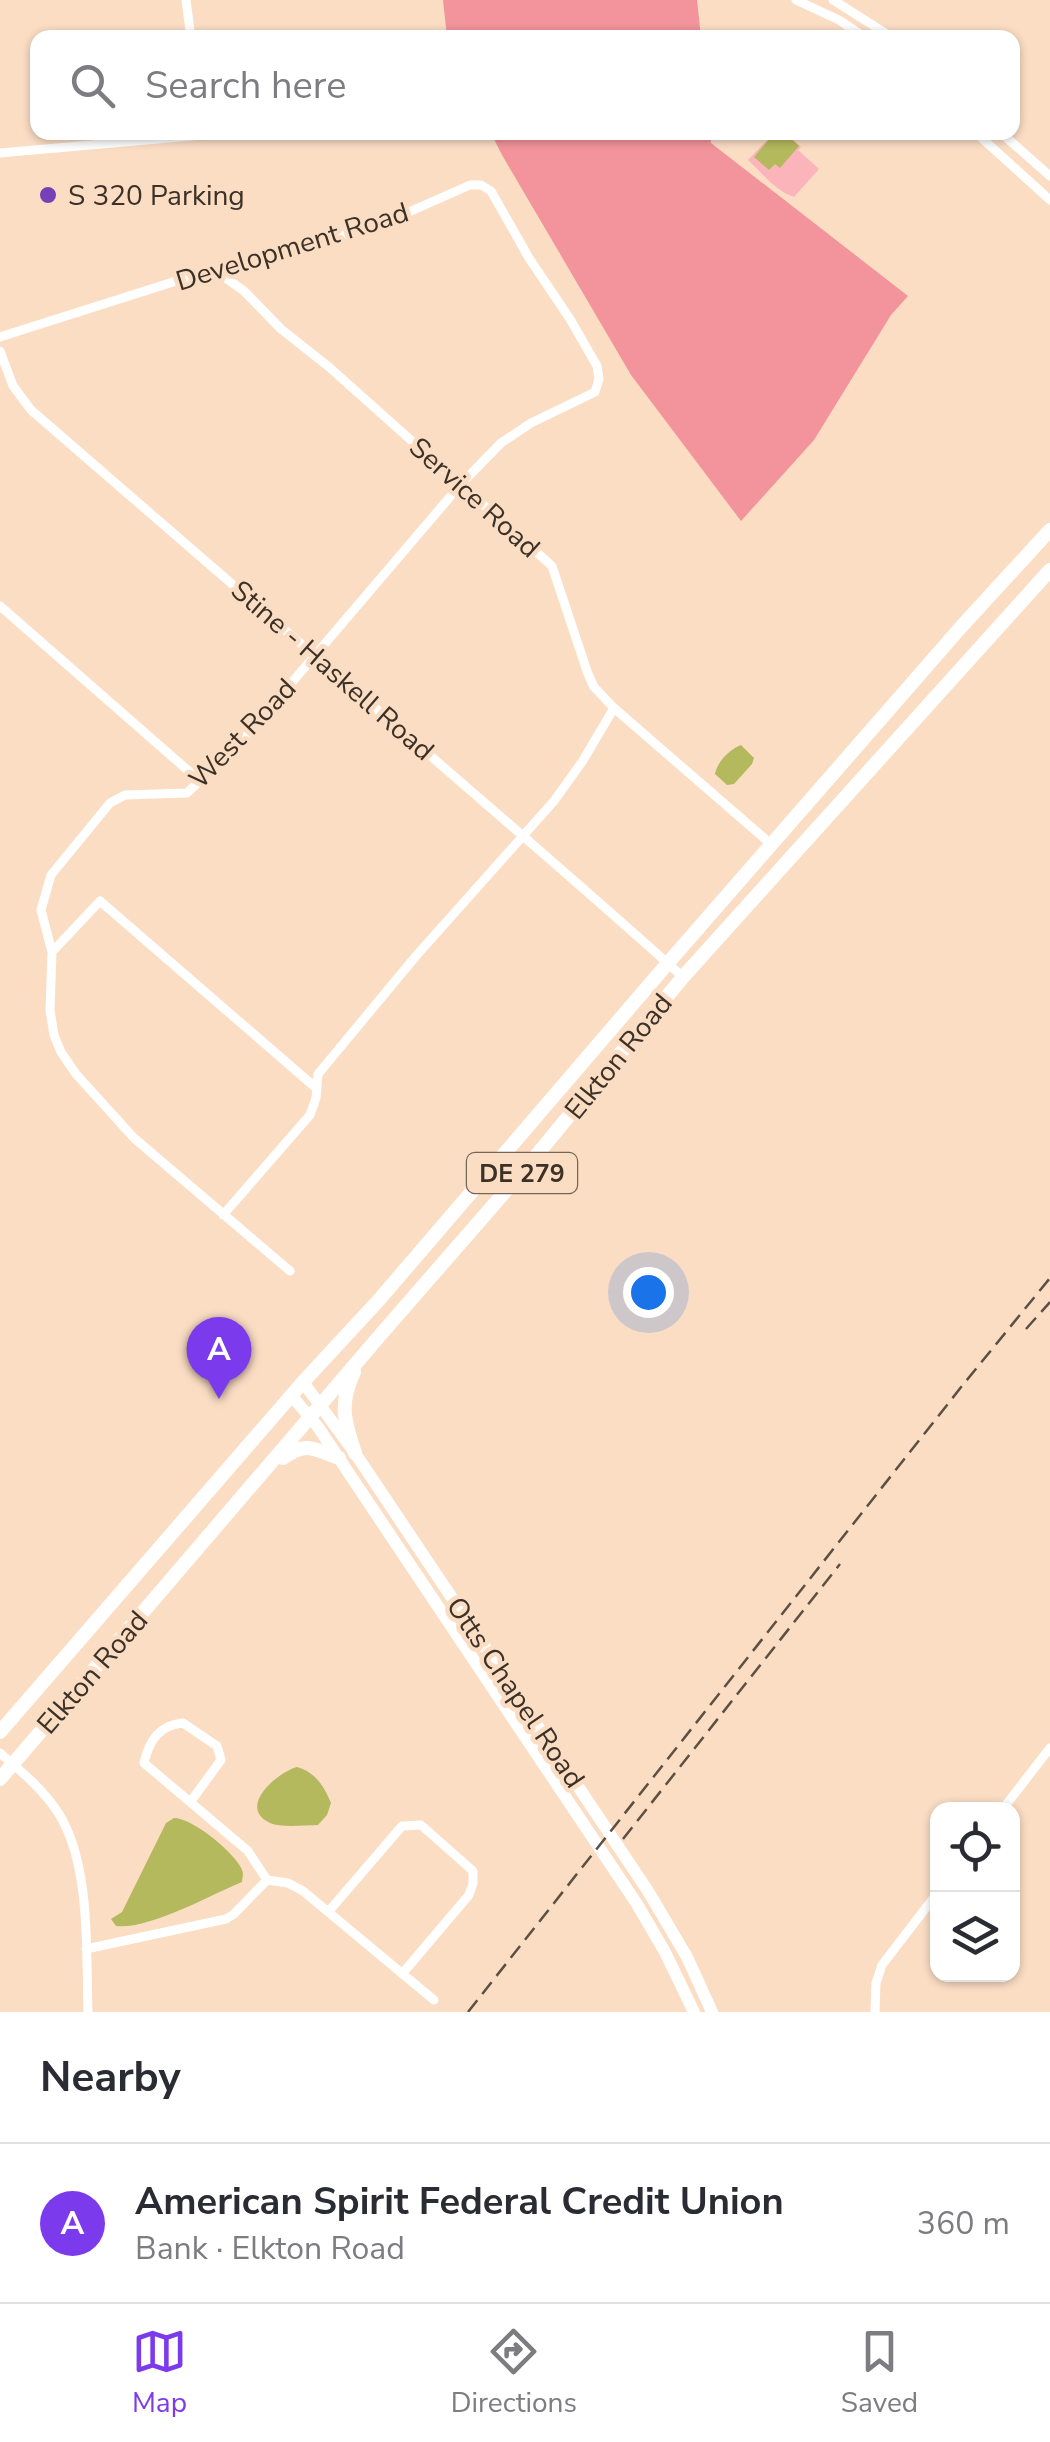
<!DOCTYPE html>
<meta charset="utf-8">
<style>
body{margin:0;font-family:"Nunito Sans",sans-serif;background:#f7f7f7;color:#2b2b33}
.controls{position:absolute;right:30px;bottom:30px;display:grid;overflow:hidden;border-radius:20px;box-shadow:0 2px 8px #0004}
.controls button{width:90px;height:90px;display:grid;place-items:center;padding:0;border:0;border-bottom:2px solid #e1e1e2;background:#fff;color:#2b2b33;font:50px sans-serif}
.you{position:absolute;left:648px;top:1292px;width:35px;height:35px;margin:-25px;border:8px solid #fff;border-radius:50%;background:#1a73e8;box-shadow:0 0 0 15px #1a73e833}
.badge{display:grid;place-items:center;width:65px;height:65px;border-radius:50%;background:#7c3aed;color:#fff;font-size:32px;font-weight:700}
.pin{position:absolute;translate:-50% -82px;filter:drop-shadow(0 2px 5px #0008)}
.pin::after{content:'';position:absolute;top:52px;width:35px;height:30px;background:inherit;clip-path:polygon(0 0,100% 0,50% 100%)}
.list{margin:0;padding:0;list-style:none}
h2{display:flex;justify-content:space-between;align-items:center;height:130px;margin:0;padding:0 40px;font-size:42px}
h2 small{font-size:32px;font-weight:400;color:#7c7c81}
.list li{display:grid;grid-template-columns:65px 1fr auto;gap:30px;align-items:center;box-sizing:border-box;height:160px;padding:0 40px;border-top:2px solid #e1e1e2}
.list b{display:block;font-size:38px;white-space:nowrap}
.list p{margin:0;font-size:32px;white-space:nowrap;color:#7c7c81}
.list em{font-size:32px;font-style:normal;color:#7c7c81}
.icon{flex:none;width:55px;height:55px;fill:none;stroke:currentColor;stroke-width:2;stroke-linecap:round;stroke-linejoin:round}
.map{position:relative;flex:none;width:1050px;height:2012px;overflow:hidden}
.search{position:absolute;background:#fff;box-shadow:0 2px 8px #0004;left:30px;right:30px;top:30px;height:110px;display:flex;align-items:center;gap:25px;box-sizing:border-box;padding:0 35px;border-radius:20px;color:#7c7c81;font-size:38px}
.sheet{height:290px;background:#fff}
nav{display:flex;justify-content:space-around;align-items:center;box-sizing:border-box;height:140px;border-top:2px solid #e1e1e2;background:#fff;font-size:28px;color:#7c7c81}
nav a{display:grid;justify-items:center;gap:5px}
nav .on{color:#7c3aed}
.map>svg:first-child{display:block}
.green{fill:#fbb4ba}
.forest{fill:#f3939c}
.water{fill:#b5b95d}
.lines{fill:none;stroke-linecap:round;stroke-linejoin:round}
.minor{stroke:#fff;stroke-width:9}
.secondary{stroke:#fff;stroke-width:12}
.primary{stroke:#fff;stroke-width:14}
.rail{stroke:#5d4f42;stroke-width:2.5;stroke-dasharray:15 8;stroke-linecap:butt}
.poi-dot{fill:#7640b7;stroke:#fbddc4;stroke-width:4}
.labels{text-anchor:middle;stroke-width:9;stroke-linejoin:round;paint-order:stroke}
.shield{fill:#fbddc4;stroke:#756556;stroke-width:2.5}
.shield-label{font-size:25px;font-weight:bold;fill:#3c3127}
.poi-label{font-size:28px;fill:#3c3127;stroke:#fbddc4;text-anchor:start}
.street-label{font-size:28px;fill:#3c3127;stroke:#fbddc4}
</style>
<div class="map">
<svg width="1050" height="2012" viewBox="0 0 1050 2012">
<rect width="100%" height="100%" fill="#fbddc4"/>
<path class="green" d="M 777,133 L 787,134 L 801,147 L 798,150 L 819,169 L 794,197 C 776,191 762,173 748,160 L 772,135 L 779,135 Z"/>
<path class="forest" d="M 443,0 L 697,0 L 701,37 L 447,37 Z
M 491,133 L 710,133 L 711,143 L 908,296 L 891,315 L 814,440 L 741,521 L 631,375 L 502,155 Z"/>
<path class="water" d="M 787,135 L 799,146 L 780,168 L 775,164 L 769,170 L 754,157 L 772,136 Z
M 741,745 L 754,758 L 752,764 L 734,784 L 727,785 L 715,774 C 717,762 730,749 741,745 Z
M 297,1767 C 315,1772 324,1786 331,1803 L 327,1815 L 318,1825 C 304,1825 282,1828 270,1823 C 236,1807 278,1772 297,1767 Z
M 174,1818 C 192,1818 231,1850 240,1866 C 244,1873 243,1874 242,1882 C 210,1895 149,1930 116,1926 L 111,1919 L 122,1912 L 166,1823 Z"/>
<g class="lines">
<path class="minor" d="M 186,0 L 191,38
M 796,0 L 839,20 L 866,38
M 833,0 L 893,38
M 975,132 L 1050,200
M 1000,132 L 1050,176
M 0,153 L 203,135 L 203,132
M 213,269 L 244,291 L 281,329 L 329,367 L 552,566 L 588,674 L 594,687 L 614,708 L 772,845
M 0,337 L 236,262 L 375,227 L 470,185 L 481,185 L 491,191 L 529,258 L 570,319 L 597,366 L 599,379 L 595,392 L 531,423 L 501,443 L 461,484 L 242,741 L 187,793 L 125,795 L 110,803 L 51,875 L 41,910 L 52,952 L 50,1010 L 54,1035 L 61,1052 L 76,1074 L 134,1138 L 290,1271
M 0,351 L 13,386 L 31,410 L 523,836 C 577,883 630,929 683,977
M 0,606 L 200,781
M 52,952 L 100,901 L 316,1088
M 223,1215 L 310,1115 L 316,1098 L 318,1074 L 416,956 L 554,801 L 582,762 L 614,708
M 0,1753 C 21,1771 44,1790 59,1814 C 91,1866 86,1952 88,2012
M 191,1801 L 221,1760 L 217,1746 L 183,1723 C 159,1725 149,1741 144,1763 L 248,1851 L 267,1880 L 288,1883 L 303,1891 L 434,2000
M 1002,1810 L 1050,1748
M 329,1911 L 402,1826 L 421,1825 L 473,1871 L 473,1883 L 469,1895 L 402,1974
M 86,1949 L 226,1919 L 234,1914 L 267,1880
M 875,2012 L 876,1983 L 882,1965 L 938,1892"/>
<path class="secondary" d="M 303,1382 L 355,1453 L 648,1891 L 687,1957 L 712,2012
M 291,1395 L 318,1427 L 637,1904 L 665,1952 L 694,2012"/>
<path class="primary" d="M 354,1372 C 339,1404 344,1420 355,1453
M 283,1458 C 307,1441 313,1449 339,1458
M 0,1732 L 303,1382 L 378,1301 L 668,963 L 961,627 L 1050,530
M 0,1779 L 382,1333 L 531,1162 L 683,977 L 1050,570"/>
<path class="rail" d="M 1026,1329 L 1050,1302
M 623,1839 L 840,1564
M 468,2012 L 962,1386 L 1050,1278"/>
</g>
<circle class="poi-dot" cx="48" cy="195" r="10"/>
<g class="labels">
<rect class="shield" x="467" y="1153" width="110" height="40" rx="8"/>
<g class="shield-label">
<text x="522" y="1182">DE 279</text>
</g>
<g class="poi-label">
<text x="68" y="205">S 320 Parking</text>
</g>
<g class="street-label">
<text transform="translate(292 246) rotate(-17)" y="10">Development Road</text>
<text transform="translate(475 497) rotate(42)" y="10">Service Road</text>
<text transform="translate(333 670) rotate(41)" y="10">Stine - Haskell Road</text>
<text transform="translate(242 733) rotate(-46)" y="10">West Road</text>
<text transform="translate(618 1056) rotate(-51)" y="10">Elkton Road</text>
<text transform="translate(92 1672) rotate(-49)" y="10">Elkton Road</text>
<text transform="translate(516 1692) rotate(56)" y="10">Otts Chapel Road</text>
</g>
</g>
</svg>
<div class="controls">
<button><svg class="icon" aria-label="locate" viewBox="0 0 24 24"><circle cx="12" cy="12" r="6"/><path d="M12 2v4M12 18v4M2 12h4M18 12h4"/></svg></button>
<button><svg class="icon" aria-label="layers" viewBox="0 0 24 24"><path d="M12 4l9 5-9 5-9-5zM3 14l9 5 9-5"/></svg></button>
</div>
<div class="you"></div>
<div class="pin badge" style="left:219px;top:1399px">A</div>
<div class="search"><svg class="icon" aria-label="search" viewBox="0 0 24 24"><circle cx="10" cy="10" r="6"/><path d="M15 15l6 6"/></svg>Search here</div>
</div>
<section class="sheet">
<h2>Nearby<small></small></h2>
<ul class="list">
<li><span class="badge">A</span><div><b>American Spirit Federal Credit Union</b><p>Bank · Elkton Road</p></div><em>360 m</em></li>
</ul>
</section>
<nav>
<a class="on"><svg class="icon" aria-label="map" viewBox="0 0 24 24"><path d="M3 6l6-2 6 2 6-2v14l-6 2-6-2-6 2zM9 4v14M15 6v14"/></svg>Map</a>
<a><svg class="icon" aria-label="directions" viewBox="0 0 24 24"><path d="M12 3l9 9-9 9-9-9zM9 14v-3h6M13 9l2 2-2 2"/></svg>Directions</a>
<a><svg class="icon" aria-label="saved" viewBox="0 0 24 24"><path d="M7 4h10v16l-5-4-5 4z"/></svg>Saved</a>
</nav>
